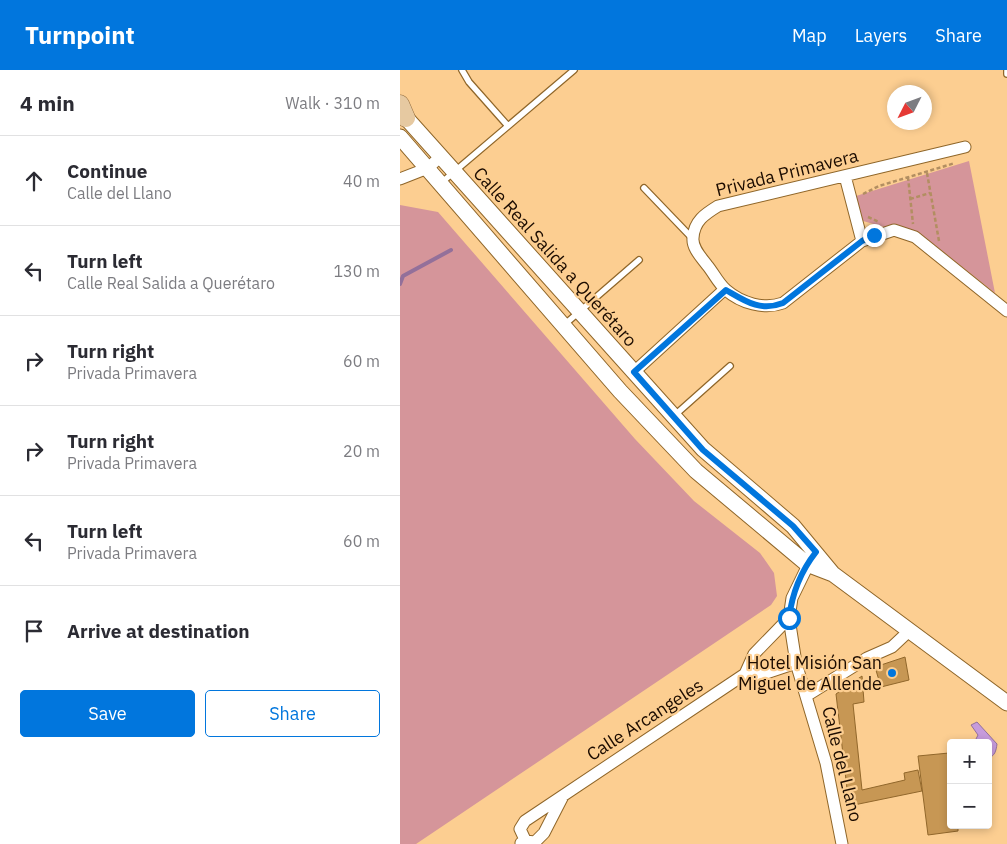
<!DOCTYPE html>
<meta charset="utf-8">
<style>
body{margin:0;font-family:"IBM Plex Sans",sans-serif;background:#f2f2f3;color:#2b2b33}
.controls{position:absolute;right:15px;bottom:15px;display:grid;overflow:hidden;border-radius:5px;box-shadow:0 2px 8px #0003}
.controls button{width:45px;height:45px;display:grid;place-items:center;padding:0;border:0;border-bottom:1px solid #e1e1e2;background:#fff;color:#2b2b33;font:25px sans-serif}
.compass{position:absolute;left:487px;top:15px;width:45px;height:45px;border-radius:50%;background:#fff;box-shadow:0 2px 8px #0003;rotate:228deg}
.stop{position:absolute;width:15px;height:15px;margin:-11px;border:4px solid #0176dd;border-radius:50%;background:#fff}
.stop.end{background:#0176dd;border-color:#fff;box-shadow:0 1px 5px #0008}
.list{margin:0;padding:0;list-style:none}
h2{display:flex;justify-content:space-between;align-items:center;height:65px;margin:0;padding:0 20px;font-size:21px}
h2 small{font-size:16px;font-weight:400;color:#7c7c81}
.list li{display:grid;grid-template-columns:32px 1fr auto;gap:15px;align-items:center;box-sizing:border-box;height:90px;padding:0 20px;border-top:1px solid #e1e1e2}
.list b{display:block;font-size:19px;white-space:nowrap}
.list p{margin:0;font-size:16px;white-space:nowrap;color:#7c7c81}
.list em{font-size:16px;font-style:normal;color:#7c7c81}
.actions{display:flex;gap:10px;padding:15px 20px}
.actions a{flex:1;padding:11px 0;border:1px solid #0176dd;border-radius:5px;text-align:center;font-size:18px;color:#0176dd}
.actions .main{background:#0176dd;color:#fff}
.icon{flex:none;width:28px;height:28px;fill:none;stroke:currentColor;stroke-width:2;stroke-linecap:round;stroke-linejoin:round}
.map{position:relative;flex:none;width:607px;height:774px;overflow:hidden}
header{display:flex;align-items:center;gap:30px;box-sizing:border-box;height:70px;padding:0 25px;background:#0176dd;color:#fff}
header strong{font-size:24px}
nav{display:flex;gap:28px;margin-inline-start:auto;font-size:18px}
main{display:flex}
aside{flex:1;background:#fff}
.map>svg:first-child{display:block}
.green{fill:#d5959a}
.water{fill:#c69bdc;stroke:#93709a}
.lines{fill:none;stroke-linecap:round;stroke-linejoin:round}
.stream{stroke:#93709a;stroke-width:4}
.building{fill:#c79754;stroke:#91672b}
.lane-casing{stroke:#8f6629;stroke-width:8}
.street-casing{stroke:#8f6629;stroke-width:13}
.secondary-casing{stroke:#8f6629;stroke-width:17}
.primary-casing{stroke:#956f40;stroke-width:19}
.path{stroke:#b28e61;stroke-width:2.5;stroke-dasharray:4 2.5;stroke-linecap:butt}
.lane{stroke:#fff;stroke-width:5.5}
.street{stroke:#fff;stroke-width:11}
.secondary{stroke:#fff;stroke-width:15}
.primary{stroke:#e6c9a1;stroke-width:18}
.route{stroke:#0176dd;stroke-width:6}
.poi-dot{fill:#0176dd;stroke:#fcce91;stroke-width:2}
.labels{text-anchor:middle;stroke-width:4.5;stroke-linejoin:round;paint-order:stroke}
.street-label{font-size:18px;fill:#1c0c00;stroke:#fcce91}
.poi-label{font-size:18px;fill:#1c0c00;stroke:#fcce91;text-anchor:end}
</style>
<header>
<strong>Turnpoint</strong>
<nav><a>Map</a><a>Layers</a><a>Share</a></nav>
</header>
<main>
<aside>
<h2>4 min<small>Walk · 310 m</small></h2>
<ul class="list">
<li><svg class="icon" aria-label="ahead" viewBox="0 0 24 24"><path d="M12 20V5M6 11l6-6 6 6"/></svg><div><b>Continue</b><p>Calle del Llano</p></div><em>40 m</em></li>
<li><svg class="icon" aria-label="left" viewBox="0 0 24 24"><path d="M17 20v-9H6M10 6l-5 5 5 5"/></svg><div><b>Turn left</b><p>Calle Real Salida a Querétaro</p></div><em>130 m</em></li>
<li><svg class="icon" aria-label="right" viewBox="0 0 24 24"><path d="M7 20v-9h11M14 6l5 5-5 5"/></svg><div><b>Turn right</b><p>Privada Primavera</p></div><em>60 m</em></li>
<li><svg class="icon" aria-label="right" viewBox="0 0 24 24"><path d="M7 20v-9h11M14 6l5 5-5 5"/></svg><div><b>Turn right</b><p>Privada Primavera</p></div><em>20 m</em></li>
<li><svg class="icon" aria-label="left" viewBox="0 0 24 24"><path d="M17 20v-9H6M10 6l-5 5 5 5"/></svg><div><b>Turn left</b><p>Privada Primavera</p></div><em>60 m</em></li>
<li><svg class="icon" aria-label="arrive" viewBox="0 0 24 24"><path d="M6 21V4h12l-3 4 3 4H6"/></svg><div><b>Arrive at destination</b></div></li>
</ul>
<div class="actions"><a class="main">Save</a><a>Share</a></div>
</aside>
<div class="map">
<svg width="607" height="774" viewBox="0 0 607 774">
<rect width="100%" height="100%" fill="#fcce91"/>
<path class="green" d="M 569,91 L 595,223 L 527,169 L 463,151 L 456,126 Z
M 0,135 L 38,142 L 235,369 L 294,431 L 360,483 L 374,503 L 377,526 L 371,535 L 16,774 L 0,774 Z"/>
<path class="water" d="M 577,652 L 597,674 C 596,681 595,686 588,688 L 588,673 L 574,673 L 578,665 L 571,655 Z"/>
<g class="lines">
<path class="stream" d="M 0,214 L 3,206 L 51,180"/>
</g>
<path class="building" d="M 505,587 L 509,610 L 481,617 L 475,597 Z
M 462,606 L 464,632 L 453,634 L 462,720 L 505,710 L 504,703 L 518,700 L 522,721 L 449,736 L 436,624 Z
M 549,683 L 551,755 L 558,755 L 558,761 L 528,765 L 518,686 Z"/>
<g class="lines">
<defs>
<path id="lane" d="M 62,0 L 69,12 L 108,56
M 607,1 L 607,4
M 41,113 L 174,0
M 244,118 L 293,169
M 164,255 L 239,190
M 275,345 L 330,296"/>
<path id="street" d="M 565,77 L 318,136 C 305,144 294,151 293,168 C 292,178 301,187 307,195 C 313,202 318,213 326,220 C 341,233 364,240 383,233 L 462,171 L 494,160 L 515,167 L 607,241
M 445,106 L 462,171
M 0,109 L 28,98 L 40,87
M 234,302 L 325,219
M 411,489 L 392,528 L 389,548 L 396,593 L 426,693 L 442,774
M 345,604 L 360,605 L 396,593
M 406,626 L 467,588 L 492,577 L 509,561
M 121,773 L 125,771 L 135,772 L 144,763 L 163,726
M 127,774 L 120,759 L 125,751 L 345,604 L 354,584 L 389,548"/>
<path id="secondary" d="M 0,41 L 303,379 L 393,456 L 432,503
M 0,67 L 220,321 L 296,401 L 407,494 L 433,504 L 607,633"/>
<path id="primary" d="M 0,34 L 6,48"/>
</defs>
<use href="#lane" class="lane-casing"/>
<use href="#street" class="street-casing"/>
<use href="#secondary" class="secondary-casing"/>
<use href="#primary" class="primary-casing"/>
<path class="path" d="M 527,103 L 539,171
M 508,107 L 513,154
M 463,124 L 479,116 L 555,93
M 510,129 L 530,123
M 468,147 L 479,152"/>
<use href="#lane" class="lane"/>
<use href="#street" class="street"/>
<use href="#secondary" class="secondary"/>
<use href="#primary" class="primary"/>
</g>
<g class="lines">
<path class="route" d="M 389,548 C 392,524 401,501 416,482 L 393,456 L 303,380 L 234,302 L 326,220 C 345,231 360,242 383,233 L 462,171 L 474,165"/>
</g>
<circle class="poi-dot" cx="492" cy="603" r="5"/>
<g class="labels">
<g class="street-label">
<text transform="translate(387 103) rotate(-14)" y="6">Privada Primavera</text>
<text transform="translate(155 187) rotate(48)" y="6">Calle Real Salida a Querétaro</text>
<text transform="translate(245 650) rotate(-33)" y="6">Calle Arcangeles</text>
<text transform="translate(442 694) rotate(76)" y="6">Calle del Llano</text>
</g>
<g class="poi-label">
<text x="482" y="599">Hotel Misión San<tspan x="482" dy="21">Miguel de Allende</tspan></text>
</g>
</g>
</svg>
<div class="controls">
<button>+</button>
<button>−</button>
</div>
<svg class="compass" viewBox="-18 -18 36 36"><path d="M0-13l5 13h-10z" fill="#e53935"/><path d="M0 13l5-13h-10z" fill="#7c7c81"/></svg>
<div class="stop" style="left:389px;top:548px"></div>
<div class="stop end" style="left:474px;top:165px"></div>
</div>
</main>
